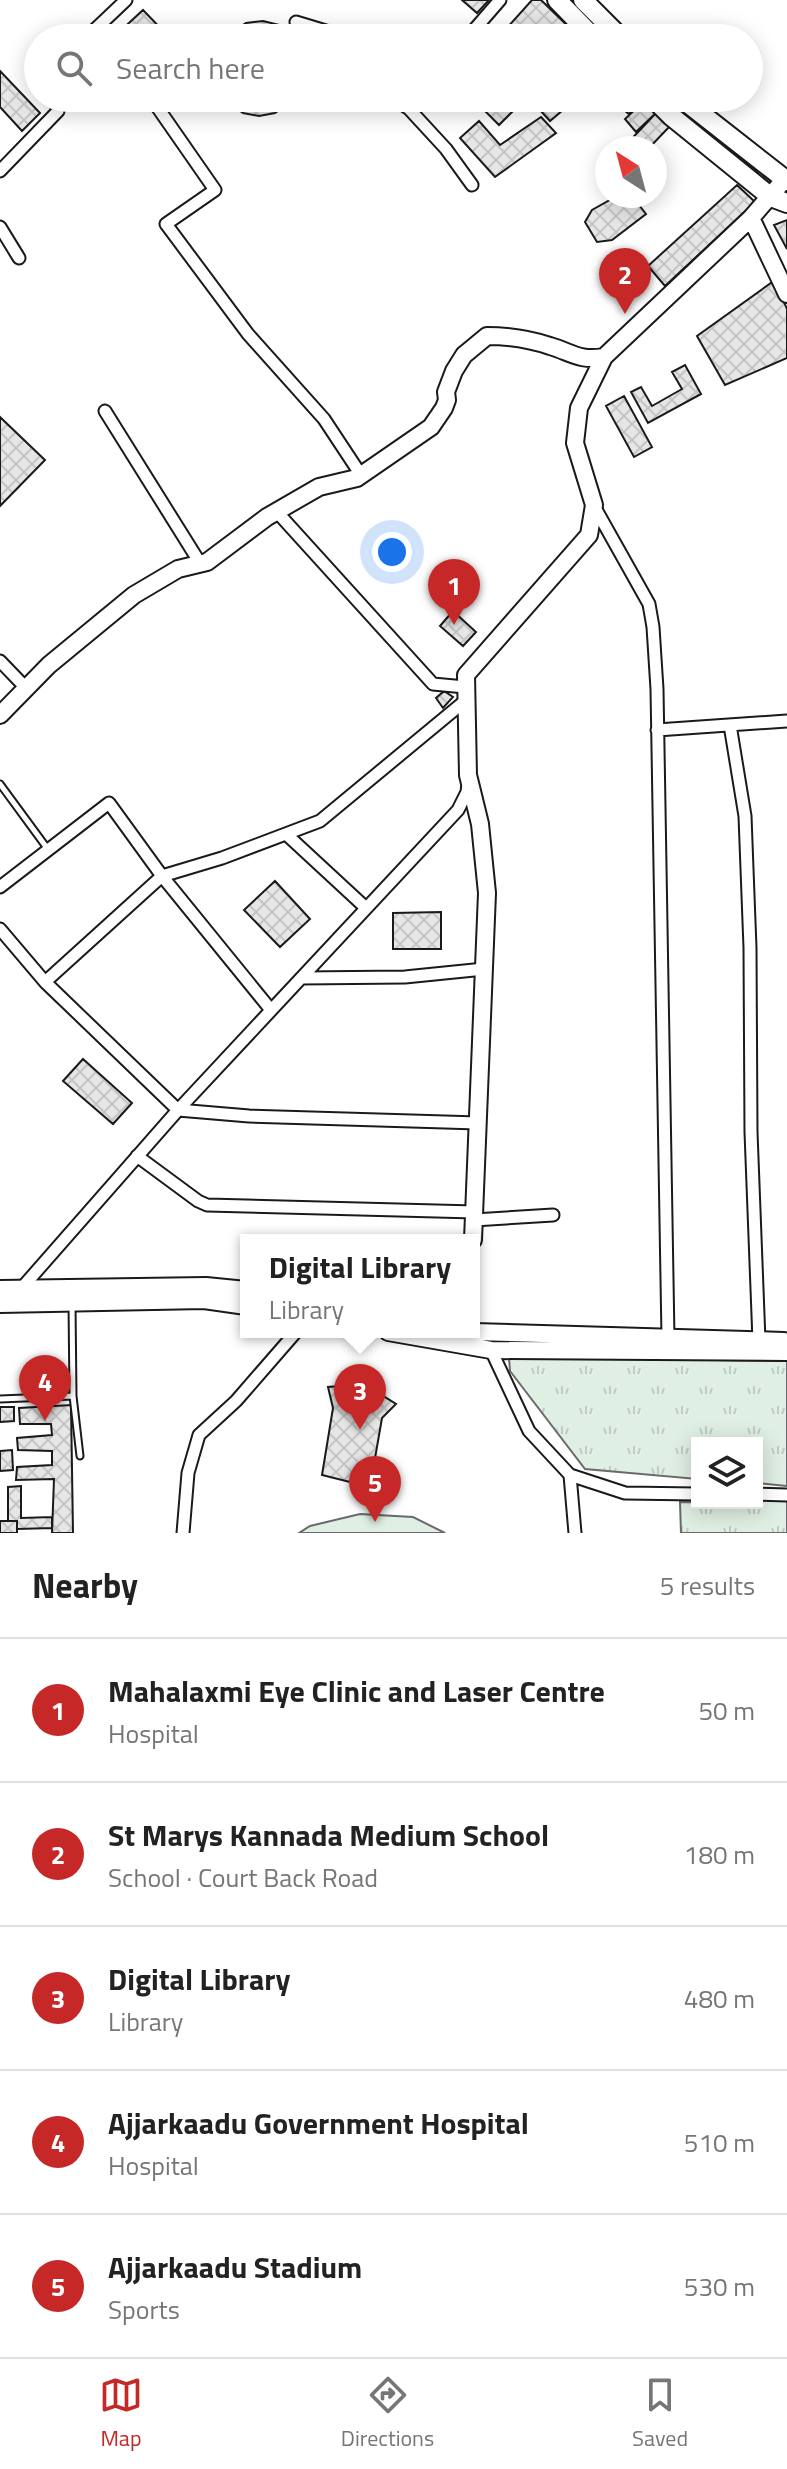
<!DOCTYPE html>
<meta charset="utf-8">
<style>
body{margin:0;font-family:"Titillium Web",sans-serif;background:#f6f6f6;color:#222}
.controls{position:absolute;right:24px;bottom:24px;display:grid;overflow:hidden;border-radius:0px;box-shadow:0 4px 20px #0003}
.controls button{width:72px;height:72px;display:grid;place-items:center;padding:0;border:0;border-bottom:2px solid #e0e0e0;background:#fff;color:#222;font:40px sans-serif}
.compass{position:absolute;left:595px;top:136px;width:72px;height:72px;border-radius:50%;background:#fff;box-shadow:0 4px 20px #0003;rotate:324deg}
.you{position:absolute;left:392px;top:552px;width:28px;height:28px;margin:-20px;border:6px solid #fff;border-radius:50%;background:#1a73e8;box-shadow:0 0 0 12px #1a73e833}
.badge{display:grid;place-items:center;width:52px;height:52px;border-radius:50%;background:#c62828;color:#fff;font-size:26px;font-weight:700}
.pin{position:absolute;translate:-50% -66px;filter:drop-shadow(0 2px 4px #0008)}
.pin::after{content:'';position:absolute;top:42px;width:28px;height:24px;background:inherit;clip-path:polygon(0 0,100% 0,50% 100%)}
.popup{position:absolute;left:240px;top:1234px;width:240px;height:104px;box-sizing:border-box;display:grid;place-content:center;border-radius:0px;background:#fff;filter:drop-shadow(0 2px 6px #0005);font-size:26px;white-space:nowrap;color:#767676}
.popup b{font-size:30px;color:#222}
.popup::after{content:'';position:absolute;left:50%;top:100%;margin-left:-16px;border:16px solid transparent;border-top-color:#fff}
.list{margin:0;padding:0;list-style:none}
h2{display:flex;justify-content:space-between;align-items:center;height:104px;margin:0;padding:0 32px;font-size:34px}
h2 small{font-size:26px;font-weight:400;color:#767676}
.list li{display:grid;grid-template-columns:52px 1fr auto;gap:24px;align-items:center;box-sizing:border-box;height:144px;padding:0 32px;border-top:2px solid #e0e0e0}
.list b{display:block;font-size:30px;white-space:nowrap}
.list p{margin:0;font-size:26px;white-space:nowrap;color:#767676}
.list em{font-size:26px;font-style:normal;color:#767676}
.icon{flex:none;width:44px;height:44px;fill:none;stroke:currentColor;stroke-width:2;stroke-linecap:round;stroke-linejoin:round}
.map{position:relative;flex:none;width:787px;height:1533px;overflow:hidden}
.search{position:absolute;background:#fff;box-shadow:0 4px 20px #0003;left:24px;right:24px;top:24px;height:88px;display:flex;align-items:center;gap:20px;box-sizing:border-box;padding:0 28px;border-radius:44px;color:#767676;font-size:30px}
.sheet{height:824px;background:#fff}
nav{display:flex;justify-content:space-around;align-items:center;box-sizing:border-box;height:112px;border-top:2px solid #e0e0e0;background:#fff;font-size:22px;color:#767676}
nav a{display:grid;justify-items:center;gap:4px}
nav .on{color:#c62828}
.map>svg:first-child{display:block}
.green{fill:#e0efe3;stroke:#6a6a6a;stroke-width:2}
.park{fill:url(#park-tufts);stroke:#6a6a6a;stroke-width:2}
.building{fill:url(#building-cross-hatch);stroke:#1a1a1a;stroke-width:2}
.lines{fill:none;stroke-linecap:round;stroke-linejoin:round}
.lane-casing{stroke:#1a1a1a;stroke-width:9}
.street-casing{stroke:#1a1a1a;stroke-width:15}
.secondary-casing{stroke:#1a1a1a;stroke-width:20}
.primary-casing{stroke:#1a1a1a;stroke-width:22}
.lane{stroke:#fff;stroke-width:5}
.street{stroke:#fff;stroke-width:11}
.secondary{stroke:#fff;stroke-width:16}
.primary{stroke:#fff;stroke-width:18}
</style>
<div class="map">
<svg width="787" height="1533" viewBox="0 0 787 1533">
<defs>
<pattern id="park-tufts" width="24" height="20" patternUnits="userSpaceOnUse" patternTransform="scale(2)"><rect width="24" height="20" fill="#e0efe3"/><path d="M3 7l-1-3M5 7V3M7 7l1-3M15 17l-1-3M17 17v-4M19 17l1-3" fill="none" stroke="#c0ccc2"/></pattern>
<pattern id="building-cross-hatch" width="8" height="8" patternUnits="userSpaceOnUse" patternTransform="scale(2)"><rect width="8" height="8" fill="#e6e6e6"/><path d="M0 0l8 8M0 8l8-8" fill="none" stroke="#c5c5c5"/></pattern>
</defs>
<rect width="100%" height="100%" fill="#fff"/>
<path class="green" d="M 360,1514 L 413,1517 L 445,1533 L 299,1533 L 310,1526 Z"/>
<path class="park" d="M 509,1357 L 787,1361 L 787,1486 L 757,1483 L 757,1443 L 697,1443 L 697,1479 L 585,1469 L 510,1371 Z
M 787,1499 L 787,1533 L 681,1533 L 680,1502 L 757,1503 L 757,1500 Z"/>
<path class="building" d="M 462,0 L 489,0 L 477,13 Z
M 532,0 L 541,0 L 577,35 L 574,38 L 498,38 Z
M 143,10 L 170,38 L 119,38 L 116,35 Z
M 263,21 L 279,25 L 295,38 L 223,38 L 246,23 Z
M 0,71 L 40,113 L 22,131 L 0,107 Z
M 222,98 L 295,98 L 275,113 L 259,116 L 243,113 Z
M 498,98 L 526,98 L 499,125 L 485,111 Z
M 555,98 L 577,98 L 550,121 L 540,110 Z
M 617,98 L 640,98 L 641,99 L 629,114 L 614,102 Z
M 644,101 L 656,113 L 636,132 L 625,119 Z
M 656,113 L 670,126 L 649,148 L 623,148 Z
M 541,117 L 556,133 L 495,177 L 460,138 L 479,121 L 500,145 Z
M 737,185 L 755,202 L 665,286 L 648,266 Z
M 617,196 L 632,196 L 646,214 L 612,240 L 597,242 L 585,222 L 592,210 Z
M 787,220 L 787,249 L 774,225 Z
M 775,280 L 787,309 L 787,358 L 725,385 L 697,336 Z
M 685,365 L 701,394 L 648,423 L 631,392 L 641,387 L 652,406 L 682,389 L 672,372 Z
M 624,396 L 652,447 L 634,457 L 606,406 Z
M 0,417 L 45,460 L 0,506 Z
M 453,611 L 476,632 L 463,646 L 440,626 Z
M 444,691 L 453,697 L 443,708 L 436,698 Z
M 275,881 L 310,919 L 280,947 L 244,910 Z
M 441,912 L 441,949 L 393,949 L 393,913 Z
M 83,1059 L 132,1103 L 113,1124 L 63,1081 Z
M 354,1385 L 372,1389 L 396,1404 L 382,1418 L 370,1487 L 322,1475 L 333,1408 L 328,1387 Z
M 71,1405 L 73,1533 L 52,1533 L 54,1479 L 16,1480 L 17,1467 L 52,1465 L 52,1451 L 18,1450 L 17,1438 L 52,1435 L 51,1424 L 20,1424 L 19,1408 Z
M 0,1407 L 14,1407 L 14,1421 L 0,1422 Z
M 12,1450 L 13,1470 L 0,1471 L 0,1451 Z
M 21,1486 L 21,1518 L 52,1517 L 52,1528 L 17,1529 L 17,1521 L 8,1521 L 8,1487 Z
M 0,1521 L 17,1521 L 17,1533 L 0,1533 Z"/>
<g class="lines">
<defs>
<path id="lane" d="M 0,784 L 47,848
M 73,1396 L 80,1456
M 0,1399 L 73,1396 L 72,1304"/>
<path id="street" d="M 296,22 L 349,38
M 86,38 L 126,0
M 467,38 L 500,0
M 151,98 L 215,190 L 166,224 L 248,334 L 324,419 L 361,475
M 399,98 L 446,149 L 472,185
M 406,107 L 415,98
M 0,171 L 58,111 L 55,98
M 0,227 L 19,258
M 105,411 L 200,563
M 594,506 L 649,604 L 653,627 L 657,689 L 668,1338
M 277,512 L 433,684 L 465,687
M 0,661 L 26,688
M 730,725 L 745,816 L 750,948 L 751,1132 L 759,1341
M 657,730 L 787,721
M 286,834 L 366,908
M 0,887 L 109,803 L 162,876 L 271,1010
M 0,929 L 45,982 L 178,1110 L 249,1116 L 478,1123
M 301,978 L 405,977 L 484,969
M 45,982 L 162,876 L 222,858 L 320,821 L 465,701
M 137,1156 L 198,1201 L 207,1205 L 475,1212
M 474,1220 L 553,1215
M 20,1290 L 178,1110 L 458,810 L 467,792 L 468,784
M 491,1350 L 529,1431 L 570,1475 L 625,1493 L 697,1494
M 570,1475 L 575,1533
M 757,1494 L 787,1495
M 183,1533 L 188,1473 L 199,1435 L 236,1401 L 296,1332"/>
<path id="secondary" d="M 751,218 L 787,294
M 0,715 L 49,665 L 134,595 L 178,569 L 207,562 L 267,517 L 319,487 L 357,478 L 431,427 L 444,408 L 447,400 L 446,392 L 454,371 L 464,355 L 487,336 C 508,336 529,339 550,346 C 573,353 579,361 604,357
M 473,1240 L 487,893 L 480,824 L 468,775 L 466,675 L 589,535 L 594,505 L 575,443 L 579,408 L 604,357 L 751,218 L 784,180
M 0,1289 L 206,1286 L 246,1290
M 0,1304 L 204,1300 L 246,1306
M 388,1332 L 491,1350 L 787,1352
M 474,1332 L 784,1341"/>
<path id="primary" d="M 557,0 L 594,38
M 583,0 L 621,38
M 653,98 L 671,116 L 771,197 L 787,203
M 681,98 L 787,181"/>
</defs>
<use href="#lane" class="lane-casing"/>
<use href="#street" class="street-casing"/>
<use href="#secondary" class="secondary-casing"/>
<use href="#primary" class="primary-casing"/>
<use href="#lane" class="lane"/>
<use href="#street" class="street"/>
<use href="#secondary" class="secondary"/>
<use href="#primary" class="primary"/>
</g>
</svg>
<div class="controls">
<button><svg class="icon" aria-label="layers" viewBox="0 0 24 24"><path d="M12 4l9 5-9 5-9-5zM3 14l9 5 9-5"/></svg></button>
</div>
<svg class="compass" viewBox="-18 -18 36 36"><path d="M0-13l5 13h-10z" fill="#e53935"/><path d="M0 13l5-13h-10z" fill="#767676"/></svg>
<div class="you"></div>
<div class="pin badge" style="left:454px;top:625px">1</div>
<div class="pin badge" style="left:625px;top:314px">2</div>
<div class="pin badge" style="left:360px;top:1430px">3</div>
<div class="popup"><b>Digital Library</b>Library</div>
<div class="pin badge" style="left:45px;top:1421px">4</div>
<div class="pin badge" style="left:375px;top:1522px">5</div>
<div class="search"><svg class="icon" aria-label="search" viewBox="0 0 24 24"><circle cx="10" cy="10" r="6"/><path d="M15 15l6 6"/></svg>Search here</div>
</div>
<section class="sheet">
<h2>Nearby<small>5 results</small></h2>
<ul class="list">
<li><span class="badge">1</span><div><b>Mahalaxmi Eye Clinic and Laser Centre</b><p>Hospital</p></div><em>50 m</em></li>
<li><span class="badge">2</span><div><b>St Marys Kannada Medium School</b><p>School · Court Back Road</p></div><em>180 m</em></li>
<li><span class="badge">3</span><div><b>Digital Library</b><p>Library</p></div><em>480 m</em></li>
<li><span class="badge">4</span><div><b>Ajjarkaadu Government Hospital</b><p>Hospital</p></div><em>510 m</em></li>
<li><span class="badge">5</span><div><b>Ajjarkaadu Stadium</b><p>Sports</p></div><em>530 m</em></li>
</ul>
</section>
<nav>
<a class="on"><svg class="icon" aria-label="map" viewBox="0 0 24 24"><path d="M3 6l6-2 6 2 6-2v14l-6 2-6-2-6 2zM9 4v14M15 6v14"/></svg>Map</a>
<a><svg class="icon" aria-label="directions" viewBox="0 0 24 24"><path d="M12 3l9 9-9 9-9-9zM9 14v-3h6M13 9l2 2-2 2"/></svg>Directions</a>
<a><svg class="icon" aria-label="saved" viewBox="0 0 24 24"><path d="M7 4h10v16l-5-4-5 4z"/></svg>Saved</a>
</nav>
